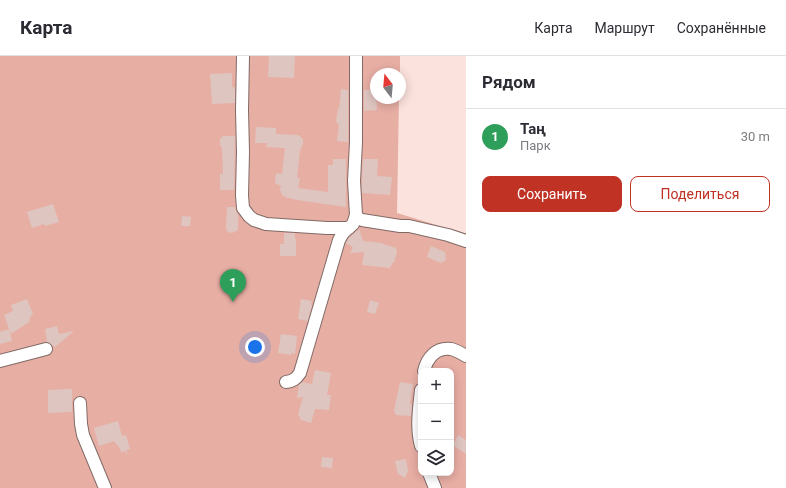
<!DOCTYPE html>
<html lang="ru">
<meta charset="utf-8">
<style>
body{margin:0;font-family:Roboto,sans-serif;background:#f7f7f7;color:#2b2b33}
.controls{position:absolute;right:12px;bottom:12px;display:grid;overflow:hidden;border-radius:8px;box-shadow:0 2px 10px #0003}
.controls button{width:36px;height:36px;display:grid;place-items:center;padding:0;border:0;border-bottom:1px solid #e1e1e2;background:#fff;color:#2b2b33;font:20px sans-serif}
.compass{position:absolute;left:370px;top:12px;width:36px;height:36px;border-radius:50%;background:#fff;box-shadow:0 2px 10px #0003;rotate:344deg}
.you{position:absolute;left:255px;top:291px;width:14px;height:14px;margin:-10px;border:3px solid #fff;border-radius:50%;background:#1a73e8;box-shadow:0 0 0 6px #1a73e833}
.badge{display:grid;place-items:center;width:26px;height:26px;border-radius:50%;background:#bf3224;color:#fff;font-size:13px;font-weight:700}
.pin{position:absolute;translate:-50% -33px;filter:drop-shadow(0 1px 2px #0008)}
.pin::after{content:'';position:absolute;top:21px;width:14px;height:12px;background:inherit;clip-path:polygon(0 0,100% 0,50% 100%)}
.list{margin:0;padding:0;list-style:none}
h2{display:flex;justify-content:space-between;align-items:center;height:52px;margin:0;padding:0 16px;font-size:17px}
h2 small{font-size:13px;font-weight:400;color:#7c7c81}
.list li{display:grid;grid-template-columns:26px 1fr auto;gap:12px;align-items:center;box-sizing:border-box;height:56px;padding:0 16px;border-top:1px solid #e1e1e2}
.list b{display:block;font-size:15px;white-space:nowrap}
.list p{margin:0;font-size:13px;white-space:nowrap;color:#7c7c81}
.list em{font-size:13px;font-style:normal;color:#7c7c81}
.actions{display:flex;gap:8px;padding:12px 16px}
.actions a{flex:1;padding:9px 0;border:1px solid #bf3224;border-radius:8px;text-align:center;font-size:14px;color:#bf3224}
.actions .main{background:#bf3224;color:#fff}
.icon{flex:none;width:22px;height:22px;fill:none;stroke:currentColor;stroke-width:2;stroke-linecap:round;stroke-linejoin:round}
.map{position:relative;flex:none;width:466px;height:432px;overflow:hidden}
header{display:flex;align-items:center;gap:24px;box-sizing:border-box;height:56px;padding:0 20px;background:#fff;border-bottom:1px solid #e1e1e2}
header strong{font-size:19px}
nav{display:flex;gap:22px;margin-inline-start:auto;font-size:14px}
main{display:flex}
aside{flex:1;background:#fff}
.map>svg:first-child{display:block}
.green{fill:#e7aea4;fill-rule:evenodd}
.building{fill:#dfc5c0}
.lines{fill:none;stroke-linecap:round;stroke-linejoin:round}
.street-casing{stroke:#816a66;stroke-width:14}
.street{stroke:#fff;stroke-width:12}
</style>
<header>
<strong>Карта</strong>
<nav><a>Карта</a><a>Маршрут</a><a>Сохранённые</a></nav>
</header>
<main>
<div class="map">
<svg width="466" height="432" viewBox="0 0 466 432">
<rect width="100%" height="100%" fill="#fce2dd"/>
<path class="green" d="M 0,0 L 400,0 L 400,18 L 376,18 L 376,42 L 399,42 L 397,157 L 466,178 L 466,432 L 0,432 ZM 421,315 L 451,315 L 451,417 L 421,417 Z"/>
<path class="building" d="M 269,0 L 295,0 L 294,22 L 268,21 Z
M 232,17 L 232,31 L 234,31 L 234,32 L 235,32 L 235,47 L 212,48 L 210,18 Z
M 341,33 L 348,34 L 348,86 L 337,85 L 339,68 L 337,68 L 337,66 L 336,65 L 338,52 L 339,53 Z
M 364,34 L 376,34 L 377,54 L 364,55 Z
M 256,71 L 276,72 L 276,78 L 298,79 L 303,83 L 303,88 L 300,94 L 297,122 L 300,122 L 298,132 L 328,136 L 328,109 L 333,109 L 333,103 L 346,103 L 346,151 L 297,144 L 285,141 L 284,140 L 282,139 L 280,134 L 281,130 L 275,127 L 276,117 L 282,118 L 285,92 L 266,91 L 267,87 L 255,87 Z
M 222,80 L 235,80 L 234,134 L 220,134 L 220,118 L 223,118 L 222,91 L 220,90 L 220,82 L 222,82 Z
M 363,103 L 378,103 L 377,120 L 392,121 L 390,139 L 362,137 L 362,125 Z
M 53,148 L 59,166 L 45,170 L 44,168 L 32,172 L 27,156 Z
M 227,151 L 235,151 L 237,158 L 238,158 L 238,174 L 232,177 L 228,176 L 226,173 Z
M 182,160 L 191,161 L 190,170 L 181,170 Z
M 359,173 L 363,185 L 382,187 L 383,188 L 396,192 L 397,196 L 394,207 L 393,206 L 390,212 L 362,209 L 364,196 L 350,197 L 353,191 L 346,187 L 349,182 Z
M 284,177 L 295,177 L 295,183 L 296,183 L 296,200 L 280,200 L 280,188 L 284,188 Z
M 431,190 L 445,196 L 446,204 L 441,207 L 427,201 Z
M 27,243 L 33,258 L 30,261 L 29,266 L 11,278 L 4,259 L 13,255 L 11,249 Z
M 301,243 L 312,245 L 311,249 L 312,249 L 308,265 L 298,263 Z
M 370,244 L 379,247 L 375,258 L 367,256 Z
M 57,270 L 59,278 L 74,275 L 55,291 L 47,286 L 45,273 Z
M 9,273 L 12,285 L 0,288 L 0,276 Z
M 281,278 L 297,280 L 295,298 L 291,297 L 291,299 L 278,297 Z
M 315,314 L 331,317 L 327,339 L 331,339 L 329,354 L 315,353 L 311,367 L 301,364 L 298,358 L 303,341 L 297,342 L 299,329 L 302,326 L 312,328 Z
M 400,326 L 413,328 L 410,348 L 412,349 L 411,360 L 396,359 L 394,355 Z
M 72,333 L 72,356 L 48,357 L 48,334 Z
M 118,365 L 122,380 L 126,379 L 130,393 L 126,394 L 128,399 L 124,395 L 121,396 L 119,391 L 114,385 L 99,390 L 94,372 Z
M 458,379 L 466,384 L 466,398 L 453,389 Z
M 322,401 L 333,402 L 332,412 L 321,411 Z
M 406,403 L 408,415 L 405,422 L 398,418 L 395,405 Z"/>
<g class="lines">
<defs>
<path id="street" d="M 243,0 L 242,54 L 243,96 L 242,139 L 243,152 L 249,160 L 254,164 L 266,168 L 327,172 L 349,172
M 356,159 L 358,162 L 362,164 L 400,170 L 409,170 L 448,179 L 466,185
M 0,305 L 46,293
M 424,315 C 427,302 436,291 451,293 C 456,294 461,297 466,300
M 286,326 C 293,325 296,323 300,317 L 339,184 L 343,177 L 353,168 L 356,159 L 354,125 L 356,86 L 356,0
M 421,334 C 419,353 416,371 421,390
M 80,347 L 81,368 L 83,379 L 105,432
M 429,417 L 435,432"/>
</defs>
<use href="#street" class="street-casing"/>
<use href="#street" class="street"/>
</g>
</svg>
<div class="controls">
<button>+</button>
<button>−</button>
<button><svg class="icon" aria-label="layers" viewBox="0 0 24 24"><path d="M12 4l9 5-9 5-9-5zM3 14l9 5 9-5"/></svg></button>
</div>
<svg class="compass" viewBox="-18 -18 36 36"><path d="M0-13l5 13h-10z" fill="#e53935"/><path d="M0 13l5-13h-10z" fill="#7c7c81"/></svg>
<div class="you"></div>
<div class="pin badge" style="left:233px;top:246px;background:#2e9e5b">1</div>
</div>
<aside>
<h2>Рядом<small></small></h2>
<ul class="list">
<li><span class="badge" style="background:#2e9e5b">1</span><div><b>Таң</b><p>Парк</p></div><em>30 m</em></li>
</ul>
<div class="actions"><a class="main">Сохранить</a><a>Поделиться</a></div>
</aside>
</main>
